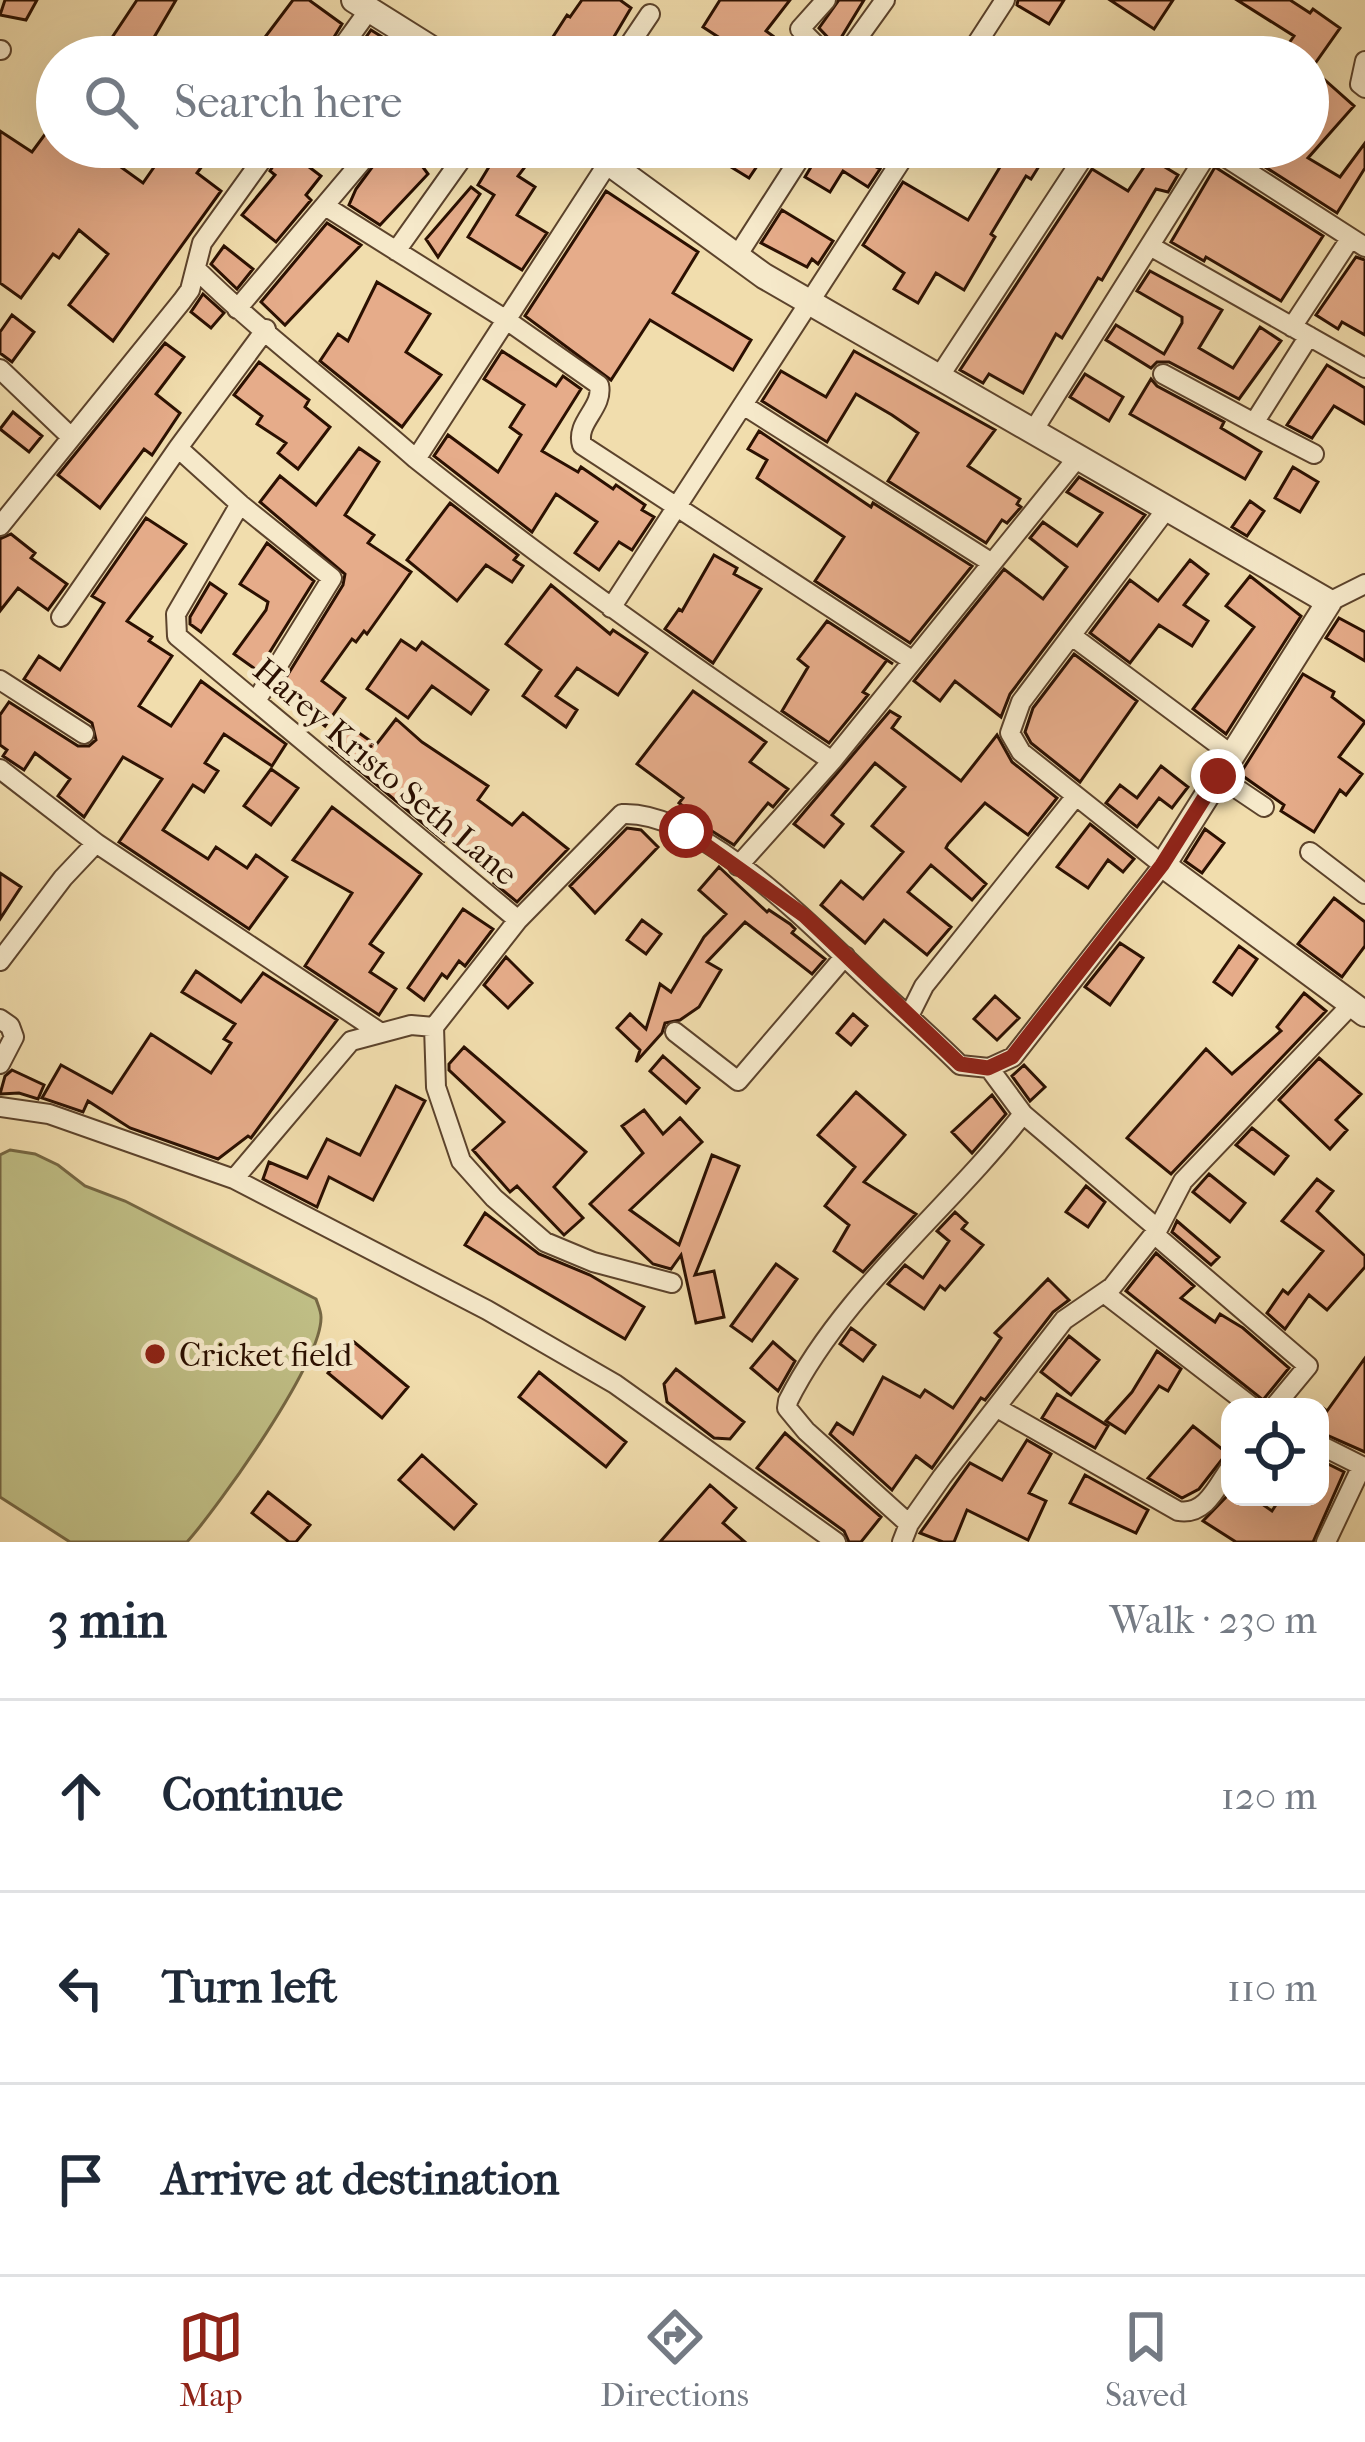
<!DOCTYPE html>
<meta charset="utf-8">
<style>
body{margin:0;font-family:"IM FELL French Canon",serif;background:#f2f2f3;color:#1f2937}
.controls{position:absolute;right:36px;bottom:36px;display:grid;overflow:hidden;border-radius:24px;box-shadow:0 12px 48px #0002}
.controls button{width:108px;height:108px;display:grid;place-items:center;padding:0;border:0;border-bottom:3px solid #e0e1e3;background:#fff;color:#1f2937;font:60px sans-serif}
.stop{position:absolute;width:36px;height:36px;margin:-27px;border:9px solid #8f2418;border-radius:50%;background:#fff}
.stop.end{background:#8f2418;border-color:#fff;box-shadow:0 3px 12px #0008}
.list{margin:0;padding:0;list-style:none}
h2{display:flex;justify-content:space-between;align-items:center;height:156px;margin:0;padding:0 48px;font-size:51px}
h2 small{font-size:39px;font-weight:400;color:#747a83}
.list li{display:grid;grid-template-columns:78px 1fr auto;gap:36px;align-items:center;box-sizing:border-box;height:192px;padding:0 48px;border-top:3px solid #e0e1e3}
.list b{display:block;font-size:45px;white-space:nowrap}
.list em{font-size:39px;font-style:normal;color:#747a83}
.icon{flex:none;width:66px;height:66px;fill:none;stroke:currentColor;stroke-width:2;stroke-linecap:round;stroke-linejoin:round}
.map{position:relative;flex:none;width:1365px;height:1542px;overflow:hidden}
.search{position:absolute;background:#fff;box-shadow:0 12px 48px #0002;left:36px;right:36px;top:36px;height:132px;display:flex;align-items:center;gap:30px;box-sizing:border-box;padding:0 42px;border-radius:66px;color:#747a83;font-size:45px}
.sheet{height:732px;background:#fff}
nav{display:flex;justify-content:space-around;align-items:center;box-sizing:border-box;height:168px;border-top:3px solid #e0e1e3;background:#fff;font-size:33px;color:#747a83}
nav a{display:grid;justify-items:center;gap:6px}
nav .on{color:#8f2418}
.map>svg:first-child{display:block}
.green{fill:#c0bf86;stroke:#766844;stroke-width:3}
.building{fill:#e6ac8a;stroke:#2b1001;stroke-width:3}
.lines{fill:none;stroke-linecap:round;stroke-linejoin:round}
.minor-casing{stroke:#5c432c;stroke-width:22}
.tertiary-casing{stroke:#5c432c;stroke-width:28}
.minor{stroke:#f6e9ca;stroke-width:18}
.tertiary{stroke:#f6e9ca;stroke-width:24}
.route{stroke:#8f2418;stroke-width:15}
.poi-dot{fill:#8f2418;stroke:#f6e9ca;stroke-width:4.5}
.labels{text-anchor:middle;stroke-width:10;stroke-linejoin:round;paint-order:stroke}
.street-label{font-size:33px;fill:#2b1001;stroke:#f6e9ca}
.poi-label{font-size:33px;fill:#2b1001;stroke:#f6e9ca;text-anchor:start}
</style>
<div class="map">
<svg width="1365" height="1542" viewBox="0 0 1365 1542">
<rect width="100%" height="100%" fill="#f1ddad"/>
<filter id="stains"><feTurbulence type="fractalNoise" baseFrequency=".00167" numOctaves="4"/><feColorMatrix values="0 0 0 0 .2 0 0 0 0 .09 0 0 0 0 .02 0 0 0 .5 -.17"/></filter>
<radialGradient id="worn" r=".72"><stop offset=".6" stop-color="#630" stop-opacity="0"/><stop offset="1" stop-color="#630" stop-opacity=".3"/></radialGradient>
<path class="green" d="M 10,1150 L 35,1154 L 58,1165 L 85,1186 L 125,1201 L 316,1299 C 318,1305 321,1311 321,1317 C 322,1362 219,1506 187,1542 L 70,1542 L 0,1497 L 0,1155 Z"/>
<path class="building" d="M 5,0 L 37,0 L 26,20 L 0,15 Z
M 137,0 L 176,0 L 143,56 L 113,36 Z
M 293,0 L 309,0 L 342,24 L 322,57 L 250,57 Z
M 582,0 L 620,0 L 631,8 L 602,57 L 548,57 L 554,47 L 549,43 L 567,15 L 570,17 Z
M 720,0 L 790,0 L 766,31 L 773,36 L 758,57 L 749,57 L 703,27 Z
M 839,0 L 864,0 L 836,46 L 819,28 Z
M 1018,0 L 1064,0 L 1049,24 L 1017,5 Z
M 1110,0 L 1173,0 L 1154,29 Z
M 1237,0 L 1290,0 L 1310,13 L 1313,9 L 1340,28 L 1314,65 L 1308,57 L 1287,46 L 1294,36 Z
M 371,30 L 414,57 L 352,57 Z
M 1308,65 L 1354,106 L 1308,158 L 1340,177 L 1365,143 L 1365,168 L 1337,213 L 1234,147 L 1308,147 Z
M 57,118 L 57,147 L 93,147 L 143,183 L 168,147 L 216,147 L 197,173 L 221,191 L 113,341 L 69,305 L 108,254 L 79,230 L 59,258 L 53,254 L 21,298 L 0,283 L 0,131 L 32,152 Z
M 387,147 L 408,147 L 428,174 L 380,225 L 349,205 L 356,189 Z
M 501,147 L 540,147 L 518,176 L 535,187 L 517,215 L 547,233 L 522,270 L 468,237 L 494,195 L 478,185 Z
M 725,147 L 770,147 L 749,178 L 718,159 Z
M 823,147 L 882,147 L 870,164 L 880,169 L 868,187 L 843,171 L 830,192 L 805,177 Z
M 978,147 L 1051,147 L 1031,179 L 1026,176 L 991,234 L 995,237 L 964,290 L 936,273 L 918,303 L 894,289 L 904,273 L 863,245 L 903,182 L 968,220 L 1003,162 Z
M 284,148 L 321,176 L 306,195 L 311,200 L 276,242 L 242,215 L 275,175 L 270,171 Z
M 1150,158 L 1178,175 L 1168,192 L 1156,189 L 1102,280 L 1098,278 L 1062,338 L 1056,334 L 1023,393 L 989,374 L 983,383 L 960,370 L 1092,169 L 1128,191 Z
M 1215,167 L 1323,236 L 1281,301 L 1206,257 L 1204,261 L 1171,242 Z
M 471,187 L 480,194 L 438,257 L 426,239 Z
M 606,191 L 698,252 L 673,293 L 751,340 L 733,370 L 650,320 L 611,380 L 525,316 Z
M 782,210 L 833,241 L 818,264 L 812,259 L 807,267 L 761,243 Z
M 327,223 L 361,245 L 285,325 L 261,302 Z
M 224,246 L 253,269 L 237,289 L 211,264 Z
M 1356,257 L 1365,260 L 1365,335 L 1342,322 L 1338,329 L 1316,315 Z
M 1150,271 L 1222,310 L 1199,348 L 1233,368 L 1260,327 L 1281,341 L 1239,399 L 1169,362 L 1157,362 L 1151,368 L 1106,340 L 1116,325 L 1164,354 L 1182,323 L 1182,317 L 1137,291 Z
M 377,282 L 430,314 L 406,352 L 441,375 L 402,427 L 320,361 L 338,334 L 348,341 Z
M 203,294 L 224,313 L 211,328 L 191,312 Z
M 12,315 L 34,332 L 12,362 L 0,353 L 0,332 Z
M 165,343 L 184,357 L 156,394 L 180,413 L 152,455 L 144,449 L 100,508 L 58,475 Z
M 502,351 L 556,386 L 563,376 L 581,389 L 542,451 L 578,472 L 581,467 L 613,489 L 616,485 L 645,505 L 642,510 L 654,517 L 632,550 L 619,542 L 599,570 L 575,553 L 597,522 L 556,494 L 532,532 L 434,456 L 448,435 L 498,472 L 521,435 L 510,427 L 524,405 L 484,379 Z
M 854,351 L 995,430 L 968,466 L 1020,499 L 1017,504 L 1021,507 L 1007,523 L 1002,520 L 986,543 L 888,481 L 918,433 L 892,415 L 856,394 L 827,442 L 762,401 L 781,371 L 826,397 Z
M 259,362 L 309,400 L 305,407 L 330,427 L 298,469 L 278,453 L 286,443 L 257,424 L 262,416 L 234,395 Z
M 1327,365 L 1365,388 L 1365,424 L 1334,406 L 1312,438 L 1287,425 Z
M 1085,374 L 1123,397 L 1109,421 L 1070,397 Z
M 1151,379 L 1157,386 L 1224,422 L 1221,428 L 1261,452 L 1245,479 L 1130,414 Z
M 13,412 L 42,436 L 29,452 L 0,429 Z
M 759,431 L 871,507 L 873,503 L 972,566 L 910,643 L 815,581 L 844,537 L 757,478 L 767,460 L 748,449 Z
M 359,448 L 379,462 L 345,515 L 374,535 L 368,543 L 411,572 L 367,634 L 364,631 L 356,642 L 352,639 L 322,681 L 345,698 L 325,726 L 279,689 L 343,585 L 345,574 L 260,502 L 280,476 L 316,505 Z
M 1293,467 L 1318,482 L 1300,512 L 1275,498 Z
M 1079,477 L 1145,515 L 1010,694 L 1001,717 L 955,681 L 940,701 L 914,681 L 1004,569 L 1043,599 L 1067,567 L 1030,538 L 1043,522 L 1077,546 L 1102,513 L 1067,492 Z
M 1250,501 L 1264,511 L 1247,536 L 1232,527 Z
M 450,503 L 518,555 L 514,560 L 523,566 L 512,582 L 486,565 L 457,601 L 407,560 Z
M 146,518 L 186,544 L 127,621 L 152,637 L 149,641 L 172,656 L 139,706 L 171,726 L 201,681 L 286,744 L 272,766 L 224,734 L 205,763 L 218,771 L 204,792 L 193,785 L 163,830 L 208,859 L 216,847 L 247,868 L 256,855 L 287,877 L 249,929 L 119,842 L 162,779 L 123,757 L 84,817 L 58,796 L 70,779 L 35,753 L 24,770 L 3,756 L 7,750 L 0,745 L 0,715 L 9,702 L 78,746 L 89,746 L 96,740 L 92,723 L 24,679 L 39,656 L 60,670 L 104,603 L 92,596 Z
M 11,534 L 35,553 L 31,558 L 67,584 L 48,610 L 18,588 L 0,611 L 0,539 Z
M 267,543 L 314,581 L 258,671 L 234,654 L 266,610 L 268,602 L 240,584 Z
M 714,555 L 737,568 L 734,574 L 761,589 L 713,663 L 665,629 L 679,609 L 682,611 Z
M 1190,560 L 1208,574 L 1184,605 L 1208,621 L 1192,646 L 1159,625 L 1130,663 L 1090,633 L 1130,580 L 1158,601 Z
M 1250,576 L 1301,616 L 1226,734 L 1193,709 L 1254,627 L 1226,606 Z
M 210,583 L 226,594 L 201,632 L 190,624 L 190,617 Z
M 551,585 L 610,634 L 613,630 L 647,653 L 618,695 L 577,668 L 556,696 L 577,710 L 566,727 L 523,696 L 541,670 L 506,644 Z
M 1339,618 L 1365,632 L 1365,661 L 1326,638 Z
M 827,621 L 893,664 L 887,660 L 863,692 L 868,695 L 829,743 L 782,711 L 808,667 L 798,659 Z
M 401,640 L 416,650 L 422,642 L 488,690 L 471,714 L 432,686 L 408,718 L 367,689 Z
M 1074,654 L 1137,701 L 1080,782 L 1031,743 L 1025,732 L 1033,708 Z
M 1303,674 L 1334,692 L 1332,697 L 1365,722 L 1339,757 L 1362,774 L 1346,795 L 1340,790 L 1314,832 L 1281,811 L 1284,805 L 1240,774 Z
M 693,691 L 766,742 L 750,762 L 788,789 L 773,807 L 768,803 L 734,845 L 704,826 L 706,824 L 679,803 L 683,798 L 637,764 Z
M 890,711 L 900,717 L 892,728 L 961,781 L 997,735 L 1012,762 L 1057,798 L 1028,835 L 985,803 L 948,844 L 946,848 L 986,884 L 972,900 L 931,865 L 908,892 L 951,927 L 927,955 L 884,920 L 865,943 L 821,905 L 841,881 L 863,899 L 903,852 L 872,826 L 905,787 L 875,763 L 832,815 L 843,824 L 824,847 L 794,824 Z
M 396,719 L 422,742 L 488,786 L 478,800 L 512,825 L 523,813 L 568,849 L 517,902 L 494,883 L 497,879 L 473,861 L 476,857 L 447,836 L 444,841 L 330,746 L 345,723 L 376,745 Z
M 1161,766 L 1188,787 L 1172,808 L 1159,798 L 1137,827 L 1106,803 L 1120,785 L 1137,798 Z
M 271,769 L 298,788 L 271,825 L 244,806 Z
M 332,807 L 421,874 L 370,944 L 383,953 L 370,972 L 396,989 L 379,1015 L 305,966 L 352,893 L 293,860 Z
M 1090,824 L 1134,859 L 1123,872 L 1108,860 L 1088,888 L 1057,867 Z
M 627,828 L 641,830 L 658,847 L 595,913 L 570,886 Z
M 1205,829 L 1224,843 L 1202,873 L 1185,861 Z
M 719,867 L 767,912 L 769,910 L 790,924 L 795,929 L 792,933 L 825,959 L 812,974 L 745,922 L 707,962 L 721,970 L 699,1007 L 680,1020 L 665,1023 L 662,1033 L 636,1062 L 640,1050 L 617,1028 L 630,1014 L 646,1029 L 660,984 L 671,992 L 704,937 L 726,914 L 699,890 Z
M 0,873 L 21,887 L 0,919 Z
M 1334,898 L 1365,922 L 1365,946 L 1342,977 L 1298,944 Z
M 463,909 L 493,929 L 465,966 L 459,961 L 447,978 L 442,974 L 424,1000 L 408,988 Z
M 642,920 L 661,934 L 646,954 L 627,940 Z
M 1120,943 L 1143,958 L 1110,1005 L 1085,987 Z
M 1239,946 L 1257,959 L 1232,995 L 1214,982 Z
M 506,957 L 532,983 L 508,1008 L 484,985 Z
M 196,971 L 241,1002 L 263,973 L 337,1020 L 251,1138 L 248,1136 L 218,1159 L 130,1128 L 88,1101 L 83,1112 L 42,1098 L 61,1065 L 112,1093 L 151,1034 L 211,1073 L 231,1043 L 224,1039 L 235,1024 L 182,992 Z
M 1304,993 L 1326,1011 L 1171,1174 L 1127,1138 L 1206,1049 L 1232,1074 L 1281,1031 L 1277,1027 Z
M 995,996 L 1019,1018 L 997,1040 L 974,1019 Z
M 853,1014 L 867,1026 L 851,1045 L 837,1033 Z
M 464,1047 L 586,1152 L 554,1187 L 583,1218 L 564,1235 L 517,1186 L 510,1192 L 473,1150 L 504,1122 L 449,1070 L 449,1064 Z
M 663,1056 L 699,1088 L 686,1103 L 650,1071 Z
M 1319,1058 L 1361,1094 L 1336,1120 L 1347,1130 L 1330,1149 L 1279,1100 Z
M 1024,1065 L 1045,1087 L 1030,1101 L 1012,1076 Z
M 12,1070 L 44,1085 L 38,1099 L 19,1093 L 0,1094 L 5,1076 Z
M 396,1086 L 425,1101 L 373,1200 L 329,1177 L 317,1207 L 263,1179 L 269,1162 L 307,1178 L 327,1139 L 360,1155 Z
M 856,1092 L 905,1135 L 864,1182 L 916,1214 L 863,1272 L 834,1251 L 849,1225 L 825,1206 L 855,1167 L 818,1135 Z
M 992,1095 L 1006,1114 L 972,1153 L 952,1132 Z
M 644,1110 L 663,1134 L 680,1118 L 702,1142 L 630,1210 L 679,1245 L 712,1155 L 739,1166 L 695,1275 L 714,1271 L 724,1317 L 696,1323 L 681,1255 L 671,1269 L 653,1264 L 590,1204 L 643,1153 L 622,1126 Z
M 1252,1128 L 1288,1156 L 1274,1174 L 1236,1145 Z
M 1209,1174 L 1245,1203 L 1230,1222 L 1193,1192 Z
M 1317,1179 L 1333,1191 L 1317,1211 L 1365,1256 L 1365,1267 L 1327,1310 L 1309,1295 L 1285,1329 L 1267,1313 L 1283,1290 L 1288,1294 L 1323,1251 L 1282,1221 Z
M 1086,1186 L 1105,1202 L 1088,1227 L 1066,1212 Z
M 955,1212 L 967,1223 L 962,1229 L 983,1245 L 945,1290 L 940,1286 L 924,1309 L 888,1284 L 905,1265 L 923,1278 L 949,1241 L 937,1231 Z
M 485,1213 L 539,1254 L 590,1275 L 644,1307 L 625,1339 L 465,1245 Z
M 1177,1221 L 1219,1257 L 1211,1265 L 1172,1232 Z
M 1156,1253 L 1194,1286 L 1181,1298 L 1215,1322 L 1220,1314 L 1243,1328 L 1289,1368 L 1263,1400 L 1126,1291 Z
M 776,1264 L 797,1279 L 752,1341 L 731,1326 Z
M 1048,1279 L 1069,1300 L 1053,1312 L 985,1400 L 981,1398 L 932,1468 L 916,1456 L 892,1490 L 830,1434 L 837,1423 L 853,1434 L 883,1377 L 920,1397 L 925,1390 L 953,1408 L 1001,1338 L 995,1333 Z
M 851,1328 L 875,1345 L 863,1361 L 840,1344 Z
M 1069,1336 L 1099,1360 L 1071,1395 L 1041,1372 Z
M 354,1342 L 408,1387 L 382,1418 L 328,1373 Z
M 773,1342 L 795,1361 L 778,1391 L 751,1368 Z
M 1157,1351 L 1181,1369 L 1168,1391 L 1159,1386 L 1125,1433 L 1106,1421 L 1132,1392 Z
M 1365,1358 L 1365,1452 L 1320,1432 L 1320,1406 L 1327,1411 Z
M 676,1369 L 744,1422 L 730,1439 L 714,1438 L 667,1402 L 664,1384 Z
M 539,1372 L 626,1442 L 606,1467 L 519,1397 Z
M 1057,1394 L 1108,1426 L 1095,1448 L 1042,1418 Z
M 1193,1426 L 1227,1453 L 1199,1489 L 1182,1498 L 1148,1478 Z
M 785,1433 L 881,1517 L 861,1542 L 849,1542 L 844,1531 L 757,1468 Z
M 1027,1440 L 1051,1454 L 1029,1493 L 1046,1501 L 1028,1540 L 967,1510 L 954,1542 L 943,1542 L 920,1533 L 970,1463 L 1002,1480 Z
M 422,1455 L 476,1504 L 454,1529 L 399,1480 Z
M 1320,1460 L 1344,1472 L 1313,1542 L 1236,1542 L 1203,1521 L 1230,1493 L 1230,1497 L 1252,1497 L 1272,1511 L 1281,1497 L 1320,1497 Z
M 1085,1475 L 1148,1510 L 1136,1533 L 1070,1503 Z
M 710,1485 L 736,1508 L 723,1523 L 745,1542 L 660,1542 Z
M 268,1492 L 310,1525 L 296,1542 L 289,1542 L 252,1513 Z"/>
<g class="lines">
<defs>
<path id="minor" d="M 826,0 L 800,29 L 828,57
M 0,50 L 1,50
M 335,57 L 369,10
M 621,57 L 650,14
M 844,57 L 885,0
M 968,57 L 1005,0
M 1365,61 L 1360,84 L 1365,88
M 1179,147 L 1202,162
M 325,206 L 505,319 L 599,385 C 604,408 575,422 582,445 L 913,661
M 1150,246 L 1365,368
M 396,251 L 470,147
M 737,256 L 807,147
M 196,269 C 265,337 344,395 416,459 L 608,163
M 237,309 L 374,147
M 1292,327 L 1350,239
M 266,329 L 178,448 L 240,504 L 176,614 L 177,636 L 518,920
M 1309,336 L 1254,423 L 1314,454
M 0,369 L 70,436
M 1163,374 L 1254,423
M 939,377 L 1090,147
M 743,405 L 992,563
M 1033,431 L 1211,148 L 1365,247
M 416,459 C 550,566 690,665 832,761 L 1078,457
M 240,504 L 332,578 L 256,701
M 0,526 L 182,301 L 190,290 L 202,243 L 271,147
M 1329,602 L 1365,584
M 611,608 L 910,147
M 61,617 L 178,448
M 1072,636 L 1232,755
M 0,680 L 84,734
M 0,769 L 96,843
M 1218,776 L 1264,807
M 1310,852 L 1365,894
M 738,866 L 832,761
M 0,961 L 63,878 L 96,843 L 378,1031
M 909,1016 L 924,986 L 1076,796
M 0,1019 L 10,1026 L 14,1037 L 0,1064
M 434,1027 L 436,1087 L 461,1161 L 494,1198 L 545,1242 L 593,1262 L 672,1283
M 675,1032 L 738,1081 L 845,956
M 989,1068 L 1023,1114 L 1158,1229
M 0,1107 L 49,1114 L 234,1179 L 351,1041 L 411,1025 L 434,1027 L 518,920 L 622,814 C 702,810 816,931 871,982 C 901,1010 931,1036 960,1065 L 989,1068 L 1013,1057 L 1163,865 L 1021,752 L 1010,733 L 1021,702 L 1168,507
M 234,1179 L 487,1310 L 615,1384 L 836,1542
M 1154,1234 L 1308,1366 L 1274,1407
M 1104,1293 L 1252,1407
M 999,1409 L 1178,1511 C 1205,1516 1217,1487 1230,1468
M 1320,1445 L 1362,1466 L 1326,1542
M 909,1524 L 806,1431 L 787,1408 L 788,1401 C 842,1293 948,1210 1023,1114
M 902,1542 L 909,1524 L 942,1477 L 1064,1320 L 1112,1287 L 1158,1229 L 1183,1181 L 1352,1004"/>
<path id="tertiary" d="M 354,0 L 445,57
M 587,147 L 764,276 L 1329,602 L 1163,865 L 1365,1014"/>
</defs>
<use href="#minor" class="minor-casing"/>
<use href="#tertiary" class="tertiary-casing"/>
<use href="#minor" class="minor"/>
<use href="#tertiary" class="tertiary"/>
</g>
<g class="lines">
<path class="route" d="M 686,831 L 805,916 L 960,1064 L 988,1068 L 1012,1057 L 1162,865 L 1218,776"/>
</g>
<circle class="poi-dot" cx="155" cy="1354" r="12"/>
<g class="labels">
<g class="street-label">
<text transform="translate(386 771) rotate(40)" y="12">Harey Kristo Seth Lane</text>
</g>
<g class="poi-label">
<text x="179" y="1366">Cricket field</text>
</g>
</g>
<rect width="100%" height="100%" filter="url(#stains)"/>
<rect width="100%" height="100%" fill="url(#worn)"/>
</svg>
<div class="controls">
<button><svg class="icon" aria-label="locate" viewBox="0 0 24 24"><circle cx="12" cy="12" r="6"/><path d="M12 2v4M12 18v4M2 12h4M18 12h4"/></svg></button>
</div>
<div class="stop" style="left:686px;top:831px"></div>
<div class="stop end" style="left:1218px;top:776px"></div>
<div class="search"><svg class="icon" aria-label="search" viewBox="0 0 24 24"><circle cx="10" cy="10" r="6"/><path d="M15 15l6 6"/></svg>Search here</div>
</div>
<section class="sheet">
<h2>3 min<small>Walk · 230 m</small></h2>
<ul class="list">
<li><svg class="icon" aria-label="ahead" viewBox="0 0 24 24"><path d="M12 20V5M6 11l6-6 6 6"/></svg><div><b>Continue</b></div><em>120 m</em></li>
<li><svg class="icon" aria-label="left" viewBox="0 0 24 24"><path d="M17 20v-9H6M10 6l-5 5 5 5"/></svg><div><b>Turn left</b></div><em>110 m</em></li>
<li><svg class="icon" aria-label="arrive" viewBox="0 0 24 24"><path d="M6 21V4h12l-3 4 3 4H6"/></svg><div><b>Arrive at destination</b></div></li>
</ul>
</section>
<nav>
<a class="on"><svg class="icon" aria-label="map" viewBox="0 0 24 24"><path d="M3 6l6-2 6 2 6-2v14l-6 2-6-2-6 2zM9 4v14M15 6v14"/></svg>Map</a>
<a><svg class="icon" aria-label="directions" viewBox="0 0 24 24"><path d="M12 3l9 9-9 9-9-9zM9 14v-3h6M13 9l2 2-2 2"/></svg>Directions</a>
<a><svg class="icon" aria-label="saved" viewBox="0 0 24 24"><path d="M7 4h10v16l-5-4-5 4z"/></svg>Saved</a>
</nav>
